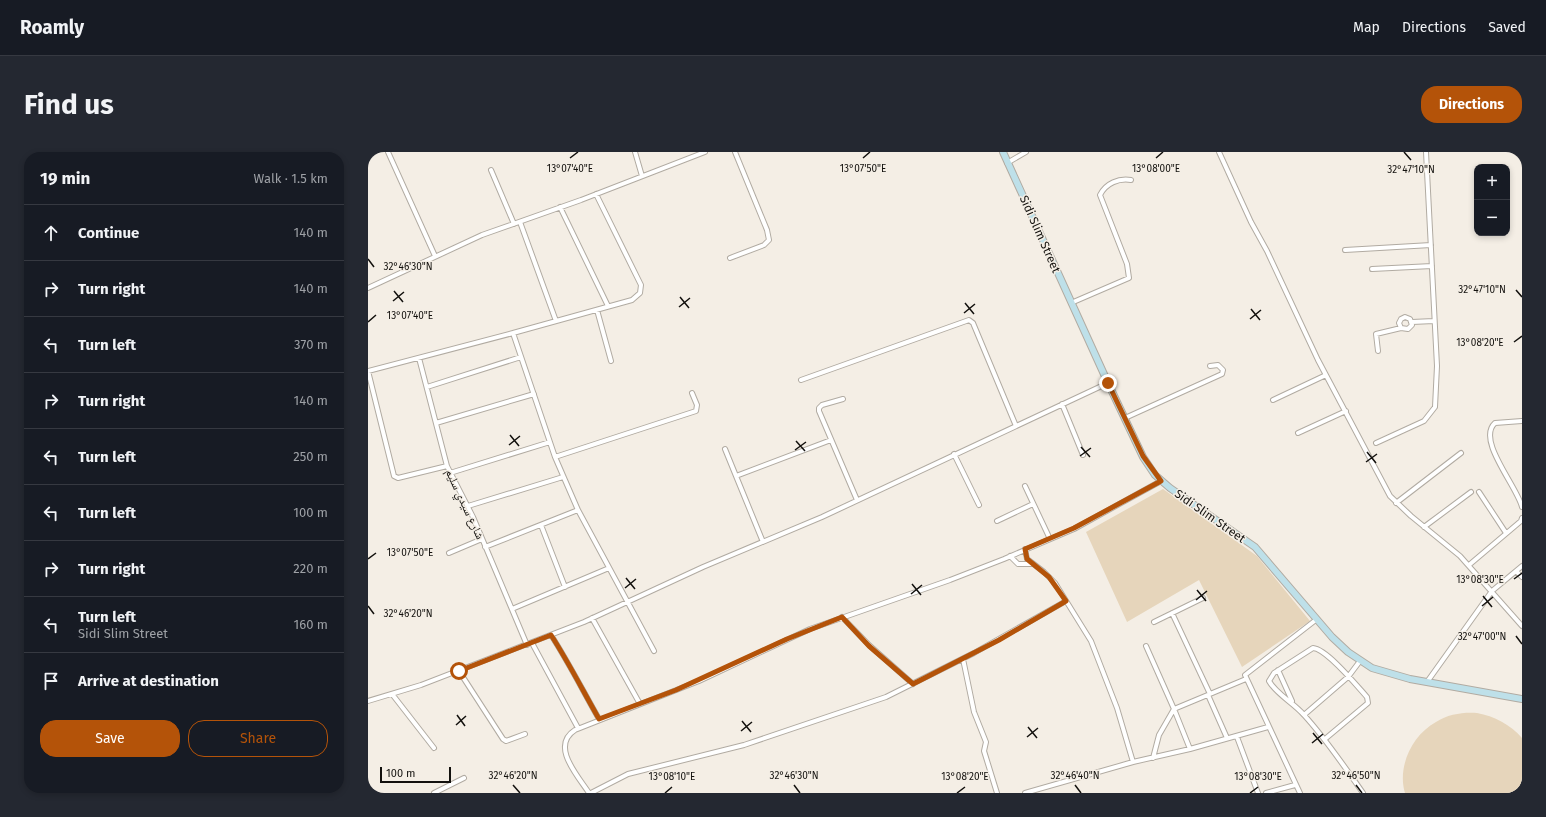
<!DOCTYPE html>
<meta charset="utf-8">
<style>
body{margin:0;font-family:"Fira Sans","Noto Naskh Arabic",sans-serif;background:#242831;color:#f1f3f6}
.controls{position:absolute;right:12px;top:12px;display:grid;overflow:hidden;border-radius:8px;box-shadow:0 2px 6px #0003}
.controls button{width:36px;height:36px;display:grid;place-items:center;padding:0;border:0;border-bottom:1px solid #363941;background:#171b24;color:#f1f3f6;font:20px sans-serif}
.scale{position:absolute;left:12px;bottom:10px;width:71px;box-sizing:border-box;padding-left:4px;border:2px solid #13110e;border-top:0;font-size:11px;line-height:14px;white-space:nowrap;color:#13110e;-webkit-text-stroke:3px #f4eee5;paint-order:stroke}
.stop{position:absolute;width:12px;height:12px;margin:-9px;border:3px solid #b45309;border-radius:50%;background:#fff}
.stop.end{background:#b45309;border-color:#fff;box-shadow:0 1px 4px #0008}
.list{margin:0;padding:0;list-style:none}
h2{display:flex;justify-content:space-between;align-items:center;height:52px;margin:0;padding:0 16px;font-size:17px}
h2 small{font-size:13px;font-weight:400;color:#9ea1a6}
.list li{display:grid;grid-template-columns:26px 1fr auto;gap:12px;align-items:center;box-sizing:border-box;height:56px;padding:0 16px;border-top:1px solid #363941}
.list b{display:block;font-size:15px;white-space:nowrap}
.list p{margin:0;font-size:13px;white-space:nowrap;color:#9ea1a6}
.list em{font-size:13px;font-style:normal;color:#9ea1a6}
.actions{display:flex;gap:8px;padding:12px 16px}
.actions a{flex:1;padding:9px 0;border:1px solid #b45309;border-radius:16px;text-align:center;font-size:14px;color:#b45309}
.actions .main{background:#b45309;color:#fff}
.icon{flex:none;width:22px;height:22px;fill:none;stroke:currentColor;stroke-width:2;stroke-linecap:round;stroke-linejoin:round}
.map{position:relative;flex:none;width:1154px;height:641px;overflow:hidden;border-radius:16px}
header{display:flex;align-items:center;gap:24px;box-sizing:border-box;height:56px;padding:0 20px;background:#171b24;border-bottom:1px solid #363941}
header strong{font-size:19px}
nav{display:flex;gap:22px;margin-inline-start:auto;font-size:14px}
.intro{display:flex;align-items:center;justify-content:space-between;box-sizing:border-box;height:96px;padding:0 24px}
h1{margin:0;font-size:28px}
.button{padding:10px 18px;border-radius:16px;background:#b45309;color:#fff;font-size:14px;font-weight:700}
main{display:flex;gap:24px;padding:0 24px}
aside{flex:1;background:#171b24;border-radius:16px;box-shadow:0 2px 6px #0003}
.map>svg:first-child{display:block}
.green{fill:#e6d5bb}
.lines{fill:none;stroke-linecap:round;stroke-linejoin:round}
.street-casing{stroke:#b1aba2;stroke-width:6}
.secondary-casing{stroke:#b1aba2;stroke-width:8}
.street{stroke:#fff;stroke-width:4}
.secondary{stroke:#bee0e9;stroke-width:6}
.route{stroke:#b45309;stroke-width:5}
.ticks{fill:none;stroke:#13110e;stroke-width:1.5}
.labels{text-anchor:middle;stroke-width:3;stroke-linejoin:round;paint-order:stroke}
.street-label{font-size:12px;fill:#13110e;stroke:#f4eee5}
.ticks-label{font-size:10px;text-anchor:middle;fill:#13110e;stroke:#f4eee5;stroke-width:3;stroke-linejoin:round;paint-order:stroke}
</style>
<header>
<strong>Roamly</strong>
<nav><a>Map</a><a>Directions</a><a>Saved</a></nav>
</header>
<div class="intro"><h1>Find us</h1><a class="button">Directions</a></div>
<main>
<aside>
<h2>19 min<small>Walk · 1.5 km</small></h2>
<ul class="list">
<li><svg class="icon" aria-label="ahead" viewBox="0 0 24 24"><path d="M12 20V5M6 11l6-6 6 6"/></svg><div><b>Continue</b></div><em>140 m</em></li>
<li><svg class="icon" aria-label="right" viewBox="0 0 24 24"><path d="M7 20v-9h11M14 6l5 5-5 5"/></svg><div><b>Turn right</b></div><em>140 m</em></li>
<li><svg class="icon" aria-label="left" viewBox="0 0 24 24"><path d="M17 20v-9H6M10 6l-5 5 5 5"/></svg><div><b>Turn left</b></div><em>370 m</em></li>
<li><svg class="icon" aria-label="right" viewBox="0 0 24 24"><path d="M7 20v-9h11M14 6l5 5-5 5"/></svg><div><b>Turn right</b></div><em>140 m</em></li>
<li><svg class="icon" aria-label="left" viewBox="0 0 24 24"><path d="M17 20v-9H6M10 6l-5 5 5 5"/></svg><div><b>Turn left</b></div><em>250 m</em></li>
<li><svg class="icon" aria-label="left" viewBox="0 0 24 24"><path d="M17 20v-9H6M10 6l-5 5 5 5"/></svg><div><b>Turn left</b></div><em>100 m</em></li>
<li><svg class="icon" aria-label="right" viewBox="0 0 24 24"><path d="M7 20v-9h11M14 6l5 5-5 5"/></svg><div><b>Turn right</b></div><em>220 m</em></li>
<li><svg class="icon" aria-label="left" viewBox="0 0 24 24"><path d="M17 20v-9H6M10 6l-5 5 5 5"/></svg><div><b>Turn left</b><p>Sidi Slim Street</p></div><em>160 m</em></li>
<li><svg class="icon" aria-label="arrive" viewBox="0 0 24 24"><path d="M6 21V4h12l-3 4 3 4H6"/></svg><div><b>Arrive at destination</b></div></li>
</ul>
<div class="actions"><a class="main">Save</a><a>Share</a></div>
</aside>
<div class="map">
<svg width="1154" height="641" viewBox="0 0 1154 641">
<rect width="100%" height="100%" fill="#f4eee5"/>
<path class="green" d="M 795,337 L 889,404 L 942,469 L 874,515 L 831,428 L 759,470 L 718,380 Z
M 1109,561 C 1126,564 1143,573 1154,586 L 1154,641 L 1037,641 C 1029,615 1044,583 1068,570 C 1080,562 1096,560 1109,561 Z"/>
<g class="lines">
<defs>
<path id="street" d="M 20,0 L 67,104
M 267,0 L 274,24
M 851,0 L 883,70 L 899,99 L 950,208 L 1022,344 L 1043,364 L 1092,404 L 1154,474
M 639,11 L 658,0
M 123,18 L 146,72
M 192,55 L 240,154
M 152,70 L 188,169
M 977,98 L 1063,93
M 362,106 L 396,93 L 401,88 L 399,78 L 367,0
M 1004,117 L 1064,114
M 0,136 L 114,83 L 213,48 L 337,0
M 703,151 L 761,126 L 759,112 L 732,43 C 738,31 751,26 763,28
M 229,158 L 243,209
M 1044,170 L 1066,169
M 145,181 L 264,148 L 272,141 L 273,133 L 228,42
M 1010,199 L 1008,182 L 1033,176 L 1040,177 L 1044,173 L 1042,167 L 1037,165 L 1033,167 L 1031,171 L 1033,176
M 51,206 L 79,314 L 105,365 L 159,493
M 0,219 L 145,181 L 187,305 L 210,358 L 286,499
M 0,219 L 26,324 L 30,326 L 79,314
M 433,228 L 601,168 L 605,171 L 648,274
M 59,235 L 153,205
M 475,247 L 454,253 L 451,256 L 451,259 L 489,348
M 905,248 L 958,223
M 694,252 L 715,303
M 757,266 L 854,222 L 855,218 L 850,213 L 842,214
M 1154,269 L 1127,271 C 1108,288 1149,334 1154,355
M 68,271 L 166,242
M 930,281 L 978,259
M 1008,291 L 1056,269 L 1067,255 L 1069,214 L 1058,0
M 357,297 L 368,324 L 463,288
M 586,302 L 611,353
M 187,305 L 328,259 L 329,253 L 324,241
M 82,321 L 182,290
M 368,324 L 395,390
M 657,334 L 682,387
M 1111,340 L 1138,381
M 1028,351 L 1093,301
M 100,354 L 195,325
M 629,369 L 665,352
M 173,373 L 197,435
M 1056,375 L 1103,340
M 117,395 L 210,358
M 657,397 L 659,407 L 676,420 L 687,431 L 723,489 L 749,556 L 765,610
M 81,401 L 114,387
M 642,404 L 650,412 L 663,412
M 1101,413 L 1153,369 L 1154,366
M 1148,419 L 1154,425
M 144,457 L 241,416
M 804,461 L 842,542
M 474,465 L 501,493 L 545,532
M 224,466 L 272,552
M 786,470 L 835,446
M 183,483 C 201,511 215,539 231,567
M 164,491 L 210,576
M 778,494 L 806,557 L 791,583 L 785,606
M 595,507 L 606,560 L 618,590 L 616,599 L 629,641
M 910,518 L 924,549
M 91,519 L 135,587 L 138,589 L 157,582
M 878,527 L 806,557 L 822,597 L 900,575
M 1059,530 L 1124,439 L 1154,414
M 24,542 L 66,596
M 840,543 L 859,586
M 0,549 L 53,533 L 216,470 L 335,415 L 454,365 L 740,231
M 936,563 L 980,525 L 992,509
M 869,585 L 890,641
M 957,587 L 1000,551 L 999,545 C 989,534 959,497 945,496 L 906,521 L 901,529 C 908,542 926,551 936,563 C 958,587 976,614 995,641
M 66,641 L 96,626
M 221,641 C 210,624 182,594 207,578 L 331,529 L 442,477 L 582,428 L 636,407 L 706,377 L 793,329
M 223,641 L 260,622 L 376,593 L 518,545 L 606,501 L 698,449
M 657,641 L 765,610 L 822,597
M 898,641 L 927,633
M 932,641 L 877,523 L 949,467"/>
<path id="secondary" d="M 635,0 L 740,231 L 775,305 L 787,323 L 802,336 L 887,395 L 964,485 L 980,500 L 1004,516 L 1042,527 L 1154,547"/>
</defs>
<use href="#street" class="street-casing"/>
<use href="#secondary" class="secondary-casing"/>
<use href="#street" class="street"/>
<use href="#secondary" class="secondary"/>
</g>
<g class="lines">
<path class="route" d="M 91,519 L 183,483 C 201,511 215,539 231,567 L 308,538 L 419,487 L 474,465 L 501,494 L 545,532 L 631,488 L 698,449 L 681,425 L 659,407 L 657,397 L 706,376 L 793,329 L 775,304 L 740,231"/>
</g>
<path class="ticks" d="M 1036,0 L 1043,8M 202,6 L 210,0M 495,6 L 502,0M 788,6 L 795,0M 0,107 L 6,115M 1148,138 L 1154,145M 26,139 L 35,150M 312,145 L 321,156M 25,149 L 36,140M 597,151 L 606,162M 311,155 L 322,146M 883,157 L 892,168M 596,161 L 607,152M 882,167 L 893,158M 0,170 L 8,163M 1146,190 L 1154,184M 142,283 L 151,294M 428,289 L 437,299M 141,293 L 152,284M 713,295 L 722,305M 427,298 L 438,290M 999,300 L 1008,311M 712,304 L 723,296M 998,310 L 1009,302M 0,407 L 8,401M 258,426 L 267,437M 1146,427 L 1154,421M 544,432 L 553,443M 257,436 L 268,427M 829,438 L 838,449M 543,442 L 554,433M 1115,444 L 1124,455M 828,448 L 839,439M 0,454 L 6,462M 1114,454 L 1125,445M 1148,484 L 1154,492M 89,563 L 97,574M 374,569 L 383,580M 88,573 L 98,564M 660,575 L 669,586M 373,579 L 384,570M 945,581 L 954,592M 659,585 L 670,576M 944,591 L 955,582M 145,633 L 152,641M 426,633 L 432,641M 707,633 L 713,641M 988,633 L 994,641M 297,641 L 304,635M 589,641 L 597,635M 882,641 L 890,635"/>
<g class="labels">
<g class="street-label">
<text transform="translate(672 82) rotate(66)" y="4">Sidi Slim Street</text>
<text transform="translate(97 352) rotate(65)" y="4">شارع سيدي سليم</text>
<text transform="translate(842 364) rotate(35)" y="4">Sidi Slim Street</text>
</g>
</g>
<g class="ticks-label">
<text x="788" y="20">13°08'00"E</text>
<text x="202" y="20">13°07'40"E</text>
<text x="495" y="20">13°07'50"E</text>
<text x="1043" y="21">32°47'10"N</text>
<text x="40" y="118">32°46'30"N</text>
<text x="1114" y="141">32°47'10"N</text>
<text x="42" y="167">13°07'40"E</text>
<text x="1112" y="194">13°08'20"E</text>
<text x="42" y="404">13°07'50"E</text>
<text x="1112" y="431">13°08'30"E</text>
<text x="40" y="465">32°46'20"N</text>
<text x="1114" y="488">32°47'00"N</text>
<text x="145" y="627">32°46'20"N</text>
<text x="426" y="627">32°46'30"N</text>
<text x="707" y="627">32°46'40"N</text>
<text x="988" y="627">32°46'50"N</text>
<text x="304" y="628">13°08'10"E</text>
<text x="597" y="628">13°08'20"E</text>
<text x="890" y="628">13°08'30"E</text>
</g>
</svg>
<div class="controls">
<button>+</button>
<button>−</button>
</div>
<div class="scale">100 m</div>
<div class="stop" style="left:91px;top:519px"></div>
<div class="stop end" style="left:740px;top:231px"></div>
</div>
</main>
